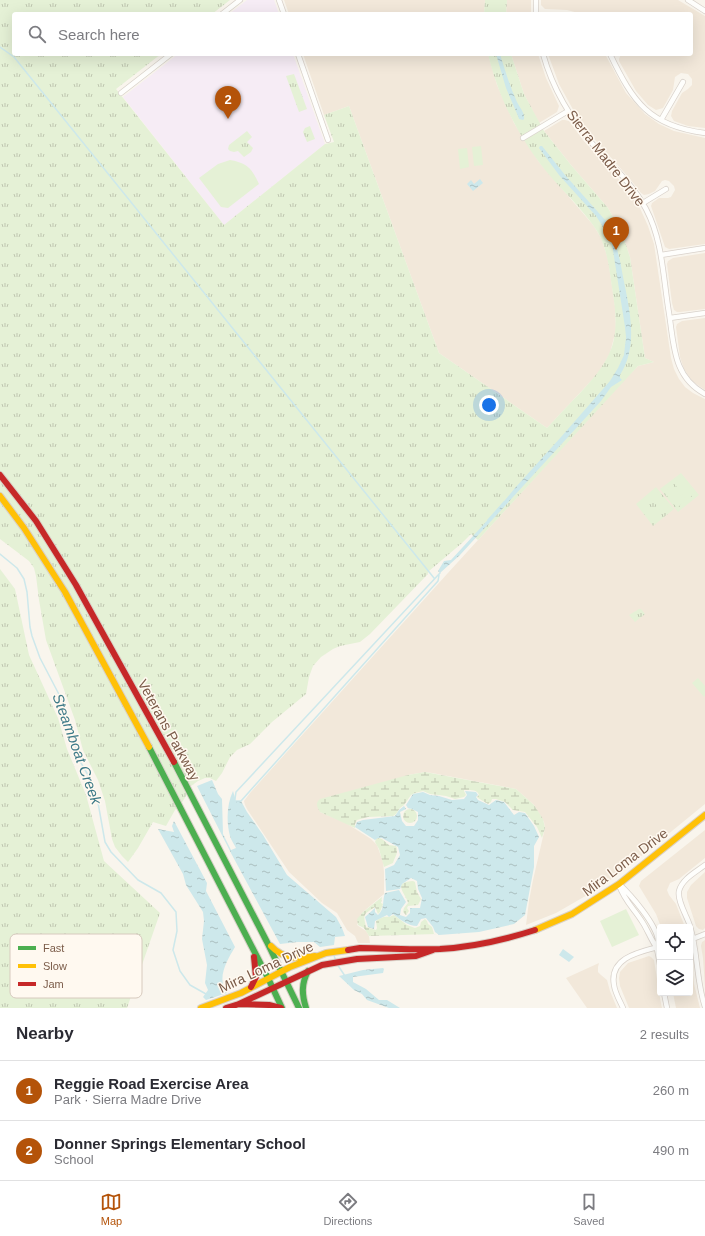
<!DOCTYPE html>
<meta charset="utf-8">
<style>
body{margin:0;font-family:Arial,sans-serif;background:#f2f2f3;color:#2b2b33}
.controls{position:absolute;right:12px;bottom:12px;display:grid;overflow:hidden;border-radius:4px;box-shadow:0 4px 16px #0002}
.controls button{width:36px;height:36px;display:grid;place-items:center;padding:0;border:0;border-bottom:1px solid #e1e1e2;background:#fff;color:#2b2b33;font:20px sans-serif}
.you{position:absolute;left:489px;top:405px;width:14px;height:14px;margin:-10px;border:3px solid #fff;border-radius:50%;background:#1a73e8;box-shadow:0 0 0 6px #1a73e833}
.badge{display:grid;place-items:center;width:26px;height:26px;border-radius:50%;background:#b45309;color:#fff;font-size:13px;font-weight:700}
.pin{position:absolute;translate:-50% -33px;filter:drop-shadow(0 1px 2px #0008)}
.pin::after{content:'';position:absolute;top:21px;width:14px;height:12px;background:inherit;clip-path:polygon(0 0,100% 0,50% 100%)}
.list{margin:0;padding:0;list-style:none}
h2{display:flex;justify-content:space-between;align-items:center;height:52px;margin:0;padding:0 16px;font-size:17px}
h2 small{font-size:13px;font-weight:400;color:#7c7c81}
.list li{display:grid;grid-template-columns:26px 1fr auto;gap:12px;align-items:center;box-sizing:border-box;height:60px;padding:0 16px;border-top:1px solid #e1e1e2}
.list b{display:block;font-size:15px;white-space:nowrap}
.list p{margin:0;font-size:13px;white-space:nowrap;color:#7c7c81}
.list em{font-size:13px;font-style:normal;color:#7c7c81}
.icon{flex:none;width:22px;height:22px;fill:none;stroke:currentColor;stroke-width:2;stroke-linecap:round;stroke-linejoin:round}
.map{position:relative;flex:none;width:705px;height:1008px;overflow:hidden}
.search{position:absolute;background:#fff;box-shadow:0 4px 16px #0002;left:12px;right:12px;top:12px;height:44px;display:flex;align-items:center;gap:10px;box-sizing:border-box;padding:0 14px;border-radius:4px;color:#7c7c81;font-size:15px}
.sheet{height:172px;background:#fff}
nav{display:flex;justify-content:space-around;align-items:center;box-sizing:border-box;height:56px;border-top:1px solid #e1e1e2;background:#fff;font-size:11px;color:#7c7c81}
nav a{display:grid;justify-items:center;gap:2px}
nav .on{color:#b45309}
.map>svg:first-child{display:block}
.residential{fill:#f2e8da}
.education{fill:#f6ecf5}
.grass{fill:url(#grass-tufts)}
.wetland{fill:url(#wetland-marsh)}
.pitch{fill:#e5f1d6}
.water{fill:url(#water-ripples)}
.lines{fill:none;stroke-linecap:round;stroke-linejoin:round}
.stream{stroke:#cde8eb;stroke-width:1.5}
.street-casing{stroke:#d9d2cb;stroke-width:6}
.fast-casing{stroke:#d9d1c8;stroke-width:8}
.slow-casing{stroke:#d9d1c8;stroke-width:8}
.jam-casing{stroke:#d9d1c8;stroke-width:8}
.street{stroke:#fefefc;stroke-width:4.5}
.fast{stroke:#4caf50;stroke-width:6}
.slow{stroke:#ffc107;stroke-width:6}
.jam{stroke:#c62828;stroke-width:6}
.labels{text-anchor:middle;stroke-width:3;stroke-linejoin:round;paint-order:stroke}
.street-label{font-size:14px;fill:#7b5c49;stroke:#fff9f0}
.water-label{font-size:15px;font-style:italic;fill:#3e7a88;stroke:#fff9f0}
.key{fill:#fff9f0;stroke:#d7cabe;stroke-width:1}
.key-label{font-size:11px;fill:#7b5c49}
</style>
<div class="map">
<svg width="705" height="1008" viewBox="0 0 705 1008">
<defs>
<pattern id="grass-tufts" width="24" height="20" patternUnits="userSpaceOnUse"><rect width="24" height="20" fill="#e5f1d6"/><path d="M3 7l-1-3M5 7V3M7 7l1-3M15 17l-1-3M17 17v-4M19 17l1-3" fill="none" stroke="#bfc6b0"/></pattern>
<pattern id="wetland-marsh" width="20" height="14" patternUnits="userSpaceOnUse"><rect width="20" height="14" fill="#e5f1d6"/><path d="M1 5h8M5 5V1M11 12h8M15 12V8" fill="none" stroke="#bfc6b0"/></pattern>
<pattern id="water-ripples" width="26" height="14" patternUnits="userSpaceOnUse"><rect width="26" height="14" fill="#cde8eb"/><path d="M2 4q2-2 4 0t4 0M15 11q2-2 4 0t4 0" fill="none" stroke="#abbfc0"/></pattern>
</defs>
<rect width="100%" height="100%" fill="#f9f5ed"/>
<path class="residential" d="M 284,0 L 485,0 L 484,14 L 289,14 Z
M 507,0 L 531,0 L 531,14 L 506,14 Z
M 541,0 L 678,0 L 705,16 L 705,128 L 688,126 L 674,121 L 671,116 L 672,111 L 682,93 L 688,89 L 692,85 L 692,79 L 688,74 L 681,73 L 675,77 L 673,90 L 663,108 L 656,110 L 648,105 L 636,91 L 619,61 L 619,59 L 621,54 L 691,54 L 691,14 L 582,14 L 567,10 L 545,9 L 541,5 Z
M 303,54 L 488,54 L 497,85 L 514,123 L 539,162 L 594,226 L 602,240 L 608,259 L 615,306 L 616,330 L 610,353 L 602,368 L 592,380 L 547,428 L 439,353 L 349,106 L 324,115 Z
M 511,54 L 538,54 L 546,78 L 559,106 L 557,112 L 539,123 L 524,94 Z
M 548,54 L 605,54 L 626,93 L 645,114 L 659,124 L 674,131 L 705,138 L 705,244 L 669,249 L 665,247 L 651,206 L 652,203 L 659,198 L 668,198 L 671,197 L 675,190 L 674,186 L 669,181 L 665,180 L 662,181 L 655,191 L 649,194 L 644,195 L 641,193 L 630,179 L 589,133 L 576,115 L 559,84 Z
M 562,120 L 565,120 L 569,121 L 583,140 L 624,185 L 639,206 L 648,226 L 654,244 L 671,358 L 674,369 L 679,379 L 685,387 L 693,393 L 705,399 L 705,804 L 623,871 L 596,890 L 556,913 L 526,925 L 529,901 L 533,880 L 545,828 L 544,822 L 534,805 L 516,789 L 432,773 L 425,772 L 408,775 L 320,812 L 346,823 L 371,839 L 377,845 L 383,862 L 384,872 L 384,894 L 363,912 L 357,925 L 366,931 L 369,936 L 370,943 L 358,943 L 355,936 L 347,930 L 337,913 L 322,903 L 289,872 L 247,809 L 245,805 L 244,801 L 250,793 L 447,574 L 625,379 L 638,366 L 654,362 L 645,358 L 630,257 L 622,233 L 608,208 L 571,165 L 544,131 Z
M 705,253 L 705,309 L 680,312 L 677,312 L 674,310 L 672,303 L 667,264 L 668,261 L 673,258 Z
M 705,318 L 705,390 L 692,381 L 684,369 L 680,357 L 676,327 L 677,324 L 682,321 Z
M 705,830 L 705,858 L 679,879 L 670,883 L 667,890 L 669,895 L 676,904 L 685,927 L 661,927 L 656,914 L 639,886 L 641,881 Z
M 705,872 L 705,928 L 703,930 L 699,929 L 696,926 L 687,898 L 687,892 L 691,885 Z
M 705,940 L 705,987 L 703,958 L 701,946 L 702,942 Z
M 690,949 L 694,984 L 700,1008 L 676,1008 L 673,993 L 690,993 Z
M 649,956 L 651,957 L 654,960 L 660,998 L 662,1008 L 629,1008 L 620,986 L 619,978 L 620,972 L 628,963 Z
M 599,963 L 598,967 L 598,972 L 601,975 L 607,980 L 610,991 L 617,1008 L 587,1008 L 566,978 Z"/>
<path class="education" d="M 247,0 L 274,0 L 279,14 L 229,14 Z
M 178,54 L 293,54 L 325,144 L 224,225 L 123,97 Z"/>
<path class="grass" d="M 0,0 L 230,0 L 212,14 L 14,14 L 14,54 L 161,54 L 116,89 L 224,225 L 325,144 L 334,142 L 324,115 L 349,106 L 439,353 L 547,428 C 558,416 569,404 580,393 C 591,381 602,369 609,354 C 618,335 616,314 613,294 C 610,276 609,258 602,241 C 596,226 584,214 574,202 C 558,185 542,168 529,148 C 510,119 496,88 488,54 L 511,54 L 524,94 L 544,131 L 571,165 L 608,208 L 622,233 L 630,257 L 645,358 L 654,362 L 638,366 L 478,540 L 471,534 L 462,543 L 429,571 L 427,575 L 370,634 L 360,642 L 340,646 L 333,649 L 321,657 L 313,666 L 309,677 L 306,694 L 272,722 L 250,744 L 237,750 L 230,757 L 222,773 L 216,781 L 210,778 L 205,778 L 198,781 L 191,786 L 186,796 L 181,804 L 175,810 L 166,826 L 153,822 L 138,848 L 128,862 L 122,856 L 115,847 L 112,839 L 105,801 L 98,780 L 83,750 L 75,720 L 46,640 L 39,600 L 36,576 L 34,568 L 29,561 L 0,539 Z
M 485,0 L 507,0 L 506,14 L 484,14 Z
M 294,74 L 307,109 L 299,112 L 286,76 Z
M 310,126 L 315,139 L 307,142 L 303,132 L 305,128 Z
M 247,131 L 252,137 L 247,142 L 253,148 L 251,152 L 244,157 L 238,151 L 234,152 L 230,151 L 228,149 L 229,145 Z
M 681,473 L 699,495 L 678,512 L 660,489 Z
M 656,487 L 674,509 L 653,526 L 636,504 Z
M 0,569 L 15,589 L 29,655 L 58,718 L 67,749 L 86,795 L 104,861 L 160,913 L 127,1008 L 0,1008 Z
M 639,609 L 641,609 L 645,614 L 635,622 L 629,615 Z"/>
<path class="wetland" d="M 425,772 L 516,789 L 534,805 L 543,819 L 545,828 L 542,838 L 537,827 L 525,812 L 513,810 L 505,802 L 496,799 L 492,799 L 491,802 L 488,804 L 478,798 L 477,797 L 479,795 C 477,789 470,790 464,790 L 464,791 L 466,795 L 464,797 L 455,799 L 446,796 L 430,794 L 423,791 L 415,793 L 411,795 L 404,805 L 400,808 L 396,814 L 393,816 L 368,817 L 357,820 L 355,824 L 355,828 L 320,812 C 317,807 315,803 320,799 L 408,775 Z
M403 816a7 7 0 1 1 14 0a7 7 0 1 1-14 0Z
M 379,838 L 382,839 L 389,845 L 396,846 C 399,853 395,856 393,863 L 384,867 L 379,849 L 375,842 L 376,839 Z
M 413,881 L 415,882 L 417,892 L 421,899 L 418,905 L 408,906 L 407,908 L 409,911 L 406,915 L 403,912 L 404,908 L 408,903 C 406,894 391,882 413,881 Z
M 382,897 L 381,903 L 383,904 L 380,912 L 378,914 L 375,907 C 363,915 363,914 366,927 L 376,930 L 377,928 L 376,921 C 380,918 384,916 389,917 L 394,915 L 407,925 L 415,928 L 420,926 L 421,922 L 425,919 L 427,921 L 428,924 L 432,927 L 434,934 L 437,934 L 369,936 L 364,928 L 358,925 L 357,919 L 363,912 Z"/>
<path class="pitch" d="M 481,146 L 483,165 L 474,166 L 472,147 Z
M 467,148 L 469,167 L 460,169 L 458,149 Z
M 230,160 C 248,163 252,169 259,184 L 228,208 L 221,207 L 199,178 L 218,164 Z
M 682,477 L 695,493 L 687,500 L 674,483 Z
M 672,485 L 685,501 L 677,508 L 664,492 Z
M 657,492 L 669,507 L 662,512 L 651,498 Z
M 698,678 L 705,686 L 705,696 L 704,697 L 692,683 Z
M 626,909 L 639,935 L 612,947 L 600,921 Z"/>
<path class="water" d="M 496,54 L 500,54 C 505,70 510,87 517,102 C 520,108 525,113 524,119 L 523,120 L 519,119 L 518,116 L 506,88 Z
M 540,146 L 542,146 L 565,175 L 606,221 L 614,237 L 621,265 L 621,266 C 627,301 641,342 620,375 L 620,378 L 622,380 L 611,387 L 601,401 L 460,555 L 440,573 L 438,571 L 444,561 L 451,560 L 495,512 L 515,488 L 561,437 L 610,381 L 618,368 L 624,355 L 626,337 L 625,327 L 612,244 L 607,233 L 596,216 L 559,175 L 539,148 Z
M 480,179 L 483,183 L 473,191 L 467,184 L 471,180 L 474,184 Z
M 212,780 L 218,794 L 222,799 L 223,834 L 231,850 L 236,848 C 234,844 231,840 230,836 C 226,821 227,804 233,791 L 236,801 L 241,801 L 247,812 L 263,835 L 287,875 L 336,917 L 342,928 L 345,936 L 335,937 L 334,945 L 320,947 L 314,942 L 298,942 L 280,944 L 232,855 L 197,786 Z
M 465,791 L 476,792 L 478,795 L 476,797 L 478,800 L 489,805 L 496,800 L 504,802 L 514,815 L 519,812 L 525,813 L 534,826 L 539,837 L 534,846 L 534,867 L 525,915 L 514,924 L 479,932 L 439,935 L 435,932 L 433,927 L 426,918 L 421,919 L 417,926 C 408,926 401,920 393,914 L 389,917 L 387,915 L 375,921 L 374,929 L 368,927 L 365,917 L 375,908 L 375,912 L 378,915 C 385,909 382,900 385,893 L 399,890 L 406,902 L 401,909 L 400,915 L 406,917 L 410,913 L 410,908 L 420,908 L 422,898 L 418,889 L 417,881 L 411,878 L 402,884 L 400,889 L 386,891 L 385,869 L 394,865 L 400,855 L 398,847 L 382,838 L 378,838 L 375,840 L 355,827 L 357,822 L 363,820 L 395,816 L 399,810 L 404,806 L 406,809 L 400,812 L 402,821 L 406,826 L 414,826 L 418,820 L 418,812 L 412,809 L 408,808 L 406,805 L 413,794 L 423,792 L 430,795 L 439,796 L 452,800 L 464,799 L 467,795 Z
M 174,821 L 207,883 L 206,891 L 235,947 C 229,957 220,972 223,984 C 224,987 226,990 227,993 L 206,1000 L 203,997 L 208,990 L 205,983 L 207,965 L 202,939 L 204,921 L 203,912 L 186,885 L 183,874 L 158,829 L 174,832 L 172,826 Z
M 563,949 L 574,957 L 569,962 L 559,955 Z
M 383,968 L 384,969 L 383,973 L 353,977 L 353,982 L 366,989 L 379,1000 L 387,1000 L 400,1008 L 389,1008 L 367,1000 L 362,994 L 354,990 L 339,976 L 363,970 Z"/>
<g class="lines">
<path class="stream" d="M 0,47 L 14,57 L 434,578
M 488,520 L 504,502
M 0,554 L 17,568 L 24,579 L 27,592 L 30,627 L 32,636 L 40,658 L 64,704 L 74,737 L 77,756 L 88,775 L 97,797 L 105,842 L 111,852 L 138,880 L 161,893 L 176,912 L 177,931 L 173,950 L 180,971 L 190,985 L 206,994
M 235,799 L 236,792 L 440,573
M 236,801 L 241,801 L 438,581 L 439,575
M 333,953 L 336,961
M 337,964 L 345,976"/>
<defs>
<path id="street" d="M 279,0 L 284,14
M 688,0 L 705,11
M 222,14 L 240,0
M 536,14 L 536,0
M 298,54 L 328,140
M 543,54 C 553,90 572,121 596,148 C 614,167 634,186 646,209 C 663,241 663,278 669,313 C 674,345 673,377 705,394
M 610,54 C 633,102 649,126 705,133
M 121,93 L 171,54
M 661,120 L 683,82
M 523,138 L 568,111
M 643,203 L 666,189
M 661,255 L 705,248
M 670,318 L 705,313
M 705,865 C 696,872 682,879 679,891 C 677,901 687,916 690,926 C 698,952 696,980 705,1007
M 619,884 C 631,895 656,924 658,940 C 658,943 657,946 657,949 C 658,954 659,959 660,965
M 619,885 C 625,902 634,908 643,923 C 648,931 651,940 657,948
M 690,940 L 705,934
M 664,993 L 667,1008
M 623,1008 C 620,1001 615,993 614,985 C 609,958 639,952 658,947"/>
<path id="fast" d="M 149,747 L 268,978 L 282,1008
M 174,762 L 267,942 L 299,1008
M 306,1008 C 302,995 301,984 308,971"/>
<path id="slow" d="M 0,496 L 24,528 L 65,592 L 149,747
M 535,930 L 572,914 L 619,884 L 705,815
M 271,946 C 283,959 298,959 315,956
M 201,1008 L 241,993 L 290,967 L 326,953 L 348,950"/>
<path id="jam" d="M 0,475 L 36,521 L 76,585 L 174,762
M 348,950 L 360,948 C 386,948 413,950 440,949 C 472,947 504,940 535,930
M 251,987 L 256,977 L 254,957
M 239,1004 L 269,1005 L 281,1008
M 226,1008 L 239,1004 L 322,965 L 357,959 L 416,956 L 433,950"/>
</defs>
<use href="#street" class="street-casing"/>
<use href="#fast" class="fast-casing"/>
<use href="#slow" class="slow-casing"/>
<use href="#jam" class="jam-casing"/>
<use href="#street" class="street"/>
<use href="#fast" class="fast"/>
<use href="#slow" class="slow"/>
<use href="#jam" class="jam"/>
</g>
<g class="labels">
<g class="street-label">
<text transform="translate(606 158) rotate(52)" y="5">Sierra Madre Drive</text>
<text transform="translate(169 730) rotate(61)" y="5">Veterans Parkway</text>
<text transform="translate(625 862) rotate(-37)" y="5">Mira Loma Drive</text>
<text transform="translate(266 967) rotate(-25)" y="5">Mira Loma Drive</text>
</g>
<g class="water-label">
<text transform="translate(77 749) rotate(70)" y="5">Steamboat Creek</text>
</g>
</g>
<rect x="10" y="934" width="132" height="64" rx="6" class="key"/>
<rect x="18" y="946" width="18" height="4" fill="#4caf50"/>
<rect x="18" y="964" width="18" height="4" fill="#ffc107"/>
<rect x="18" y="982" width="18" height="4" fill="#c62828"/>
<g class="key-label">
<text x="43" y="952">Fast</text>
<text x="43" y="970">Slow</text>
<text x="43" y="988">Jam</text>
</g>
</svg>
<div class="controls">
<button><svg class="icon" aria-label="locate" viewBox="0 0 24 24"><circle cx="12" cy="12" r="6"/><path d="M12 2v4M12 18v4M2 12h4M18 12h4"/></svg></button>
<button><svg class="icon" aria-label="layers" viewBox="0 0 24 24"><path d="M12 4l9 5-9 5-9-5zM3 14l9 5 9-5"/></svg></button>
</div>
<div class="you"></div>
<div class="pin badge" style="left:616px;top:250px">1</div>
<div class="pin badge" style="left:228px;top:119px">2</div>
<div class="search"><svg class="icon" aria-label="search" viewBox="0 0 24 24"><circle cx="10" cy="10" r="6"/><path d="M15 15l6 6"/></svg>Search here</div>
</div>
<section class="sheet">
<h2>Nearby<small>2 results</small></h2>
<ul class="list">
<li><span class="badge">1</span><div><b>Reggie Road Exercise Area</b><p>Park · Sierra Madre Drive</p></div><em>260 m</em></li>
<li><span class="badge">2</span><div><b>Donner Springs Elementary School</b><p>School</p></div><em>490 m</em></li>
</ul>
</section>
<nav>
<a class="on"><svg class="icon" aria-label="map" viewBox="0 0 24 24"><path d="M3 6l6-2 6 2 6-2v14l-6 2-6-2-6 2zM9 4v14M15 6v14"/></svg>Map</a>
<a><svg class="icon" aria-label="directions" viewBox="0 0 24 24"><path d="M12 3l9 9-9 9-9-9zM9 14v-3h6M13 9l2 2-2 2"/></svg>Directions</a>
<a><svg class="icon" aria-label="saved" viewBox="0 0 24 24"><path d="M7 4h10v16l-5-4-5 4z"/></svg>Saved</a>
</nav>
